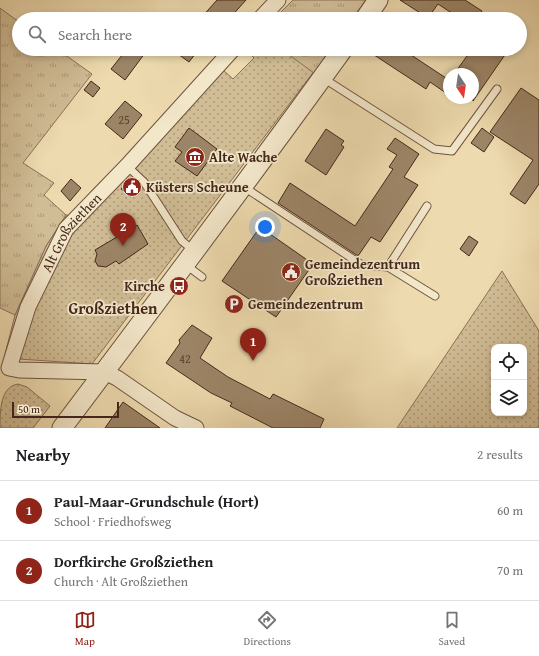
<!DOCTYPE html>
<meta charset="utf-8">
<style>
body{margin:0;font-family:"Gentium Book Plus",serif;background:#f2f2f2;color:#202124}
.controls{position:absolute;right:12px;bottom:12px;display:grid;overflow:hidden;border-radius:8px;box-shadow:0 2px 6px #0003}
.controls button{width:36px;height:36px;display:grid;place-items:center;padding:0;border:0;border-bottom:1px solid #e0e0e0;background:#fff;color:#202124;font:20px sans-serif}
.compass{position:absolute;left:443px;top:68px;width:36px;height:36px;border-radius:50%;background:#fff;box-shadow:0 2px 6px #0003;rotate:167deg}
.scale{position:absolute;left:12px;bottom:10px;width:107px;box-sizing:border-box;padding-left:4px;border:2px solid #45281b;border-top:0;font-size:11px;line-height:14px;white-space:nowrap;color:#45281b;-webkit-text-stroke:3px #f3e7ca;paint-order:stroke}
.you{position:absolute;left:265px;top:227px;width:14px;height:14px;margin:-10px;border:3px solid #fff;border-radius:50%;background:#1a73e8;box-shadow:0 0 0 6px #1a73e833}
.badge{display:grid;place-items:center;width:26px;height:26px;border-radius:50%;background:#8f2418;color:#fff;font-size:13px;font-weight:700}
.pin{position:absolute;translate:-50% -33px;filter:drop-shadow(0 1px 2px #0008)}
.pin::after{content:'';position:absolute;top:21px;width:14px;height:12px;background:inherit;clip-path:polygon(0 0,100% 0,50% 100%)}
.list{margin:0;padding:0;list-style:none}
h2{display:flex;justify-content:space-between;align-items:center;height:52px;margin:0;padding:0 16px;font-size:17px}
h2 small{font-size:13px;font-weight:400;color:#757577}
.list li{display:grid;grid-template-columns:26px 1fr auto;gap:12px;align-items:center;box-sizing:border-box;height:60px;padding:0 16px;border-top:1px solid #e0e0e0}
.list b{display:block;font-size:15px;white-space:nowrap}
.list p{margin:0;font-size:13px;white-space:nowrap;color:#757577}
.list em{font-size:13px;font-style:normal;color:#757577}
.icon{flex:none;width:22px;height:22px;fill:none;stroke:currentColor;stroke-width:2;stroke-linecap:round;stroke-linejoin:round}
.map{position:relative;flex:none;width:539px;height:428px;overflow:hidden}
.search{position:absolute;background:#fff;box-shadow:0 2px 6px #0003;left:12px;right:12px;top:12px;height:44px;display:flex;align-items:center;gap:10px;box-sizing:border-box;padding:0 14px;border-radius:22px;color:#757577;font-size:15px}
.sheet{height:172px;background:#fff}
nav{display:flex;justify-content:space-around;align-items:center;box-sizing:border-box;height:56px;border-top:1px solid #e0e0e0;background:#fff;font-size:11px;color:#757577}
nav a{display:grid;justify-items:center;gap:2px}
nav .on{color:#8f2418}
.map>svg:first-child{display:block}
.grass{fill:url(#grass-dots);stroke:#8a7258;fill-rule:evenodd}
.park{fill:url(#park-tufts);stroke:#8a7258}
.building{fill:#9c8567;stroke:#45281b}
.lines{fill:none;stroke-linecap:round;stroke-linejoin:round}
.service-casing{stroke:#6f5440;stroke-width:9}
.minor-casing{stroke:#6f5440;stroke-width:17}
.tertiary-casing{stroke:#6f5440;stroke-width:21}
.service{stroke:#f3e7ca;stroke-width:7}
.minor{stroke:#f3e7ca;stroke-width:15}
.tertiary{stroke:#f3e7ca;stroke-width:19}
.labels{text-anchor:middle;stroke-width:3.5;stroke-linejoin:round;paint-order:stroke}
.number-label{font-size:12px;fill:#5b3f2e}
.poi-label{font-size:14px;font-weight:bold;fill:#45281b;stroke:#f3e7ca;text-anchor:start}
.street-label{font-size:14px;fill:#45281b;stroke:#f3e7ca}
.quarter-label{font-size:16px;font-weight:bold;fill:#45281b;stroke:#f3e7ca}
</style>
<div class="map">
<svg width="539" height="428" viewBox="0 0 539 428">
<defs>
<pattern id="grass-dots" width="8" height="8" patternUnits="userSpaceOnUse"><rect width="8" height="8" fill="#d0bc95"/><path d="M2 2h.1M6 6h.1" fill="none" stroke="#ab9979" stroke-width="1.8" stroke-linecap="round"/></pattern>
<pattern id="park-tufts" width="24" height="20" patternUnits="userSpaceOnUse"><rect width="24" height="20" fill="#d0bc95"/><path d="M3 7l-1-3M5 7V3M7 7l1-3M15 17l-1-3M17 17v-4M19 17l1-3" fill="none" stroke="#ab9979"/></pattern>
</defs>
<rect width="100%" height="100%" fill="#eddaae"/>
<filter id="stains"><feTurbulence type="fractalNoise" baseFrequency=".005" numOctaves="4"/><feColorMatrix values="0 0 0 0 .2 0 0 0 0 .09 0 0 0 0 .02 0 0 0 .5 -.17"/></filter>
<radialGradient id="worn" r=".72"><stop offset=".6" stop-color="#630" stop-opacity="0"/><stop offset="1" stop-color="#630" stop-opacity=".3"/></radialGradient>
<path class="grass" d="M 246,49 L 331,49 L 92,364 L 4,358 L 15,315 L 46,246 L 66,215 L 88,218 L 222,69 L 233,79 L 254,58 Z
M 502,271 L 539,331 L 539,428 L 397,428 ZM 494,347 L 524,347 L 524,413 L 494,413 Z
M 18,384 L 27,387 L 50,406 L 33,428 L 0,428 C 0,411 0,387 18,384 Z"/>
<path class="park" d="M 293,0 L 363,0 L 365,1 L 352,19 L 274,19 Z
M 0,8 L 19,22 L 19,49 L 57,49 L 92,74 L 23,163 L 54,183 L 44,195 L 66,215 L 46,246 L 15,315 L 0,308 Z
M 281,49 L 331,49 L 314,73 Z"/>
<path class="building" d="M 217,0 L 246,0 L 229,19 L 200,19 Z
M 400,0 L 465,0 L 482,11 L 477,19 L 461,19 L 438,4 L 428,18 Z
M 127,49 L 148,49 L 125,80 L 111,69 Z
M 171,49 L 199,49 L 189,62 Z
M 365,49 L 402,49 L 449,80 L 449,95 L 430,82 L 426,89 Z
M 472,49 L 509,49 L 473,101 L 473,74 L 454,74 Z
M 91,81 L 100,88 L 93,97 L 84,90 Z
M 521,88 L 539,100 L 539,184 L 525,204 L 510,194 L 533,160 L 490,132 Z
M 125,101 L 142,115 L 123,139 L 105,124 Z
M 189,128 L 217,149 L 197,176 L 175,161 L 182,152 L 175,147 Z
M 482,128 L 494,137 L 484,152 L 471,143 Z
M 326,129 L 344,141 L 341,145 L 344,147 L 326,175 L 305,161 Z
M 395,138 L 419,154 L 404,177 L 418,185 L 380,242 L 371,237 L 358,256 L 278,203 L 290,183 L 355,226 L 393,169 L 389,167 L 397,155 L 387,149 Z
M 131,177 L 141,186 L 131,197 L 121,189 Z
M 71,179 L 81,188 L 70,201 L 61,191 Z
M 137,225 L 148,244 L 119,264 L 116,261 L 106,267 L 98,266 L 95,261 L 97,254 L 95,250 Z
M 260,227 L 313,264 L 276,317 L 222,281 Z
M 469,236 L 478,242 L 469,256 L 460,249 Z
M 192,325 L 212,338 L 200,358 L 228,377 L 270,399 L 273,394 L 324,419 L 320,428 L 273,428 L 230,406 L 232,403 L 211,393 L 166,363 L 180,343 L 179,340 Z
M 123,402 L 160,428 L 105,428 Z"/>
<g class="lines">
<defs>
<path id="service" d="M 323,78 L 434,149 L 452,151 L 497,89
M 127,166 L 144,182 L 182,241 L 193,250
M 244,187 L 362,265 L 388,267 L 435,296
M 186,265 L 202,277
M 388,267 L 427,206"/>
<g id="minor">
<path d="M 260,19 L 278,0"/>
<path id="s1" d="M 196,428 L 175,418 L 117,378 L 104,372 L 19,370 L 9,368 L 28,307 L 66,229 L 127,166 L 233,49"/>
</g>
<path id="tertiary" d="M 365,19 L 378,0
M 62,428 C 157,302 251,177 343,49"/>
</defs>
<use href="#service" class="service-casing"/>
<use href="#minor" class="minor-casing"/>
<use href="#tertiary" class="tertiary-casing"/>
<use href="#service" class="service"/>
<use href="#minor" class="minor"/>
<use href="#tertiary" class="tertiary"/>
</g>
<defs>
<symbol id="museum-disc" viewBox="-11 -11 22 22"><circle r="9.5" fill="#8f2418" stroke="#f3e7ca"/><path d="M0-6L6-3V-2H-6V-3ZM-5-1h2V3h-2ZM-1-1h2V3h-2ZM3-1h2V3H3ZM-6 4H6V6H-6Z" fill="#fff"/></symbol>
<symbol id="civic-disc" viewBox="-11 -11 22 22"><circle r="9.5" fill="#8f2418" stroke="#f3e7ca"/><path d="M-.6-6.5H3V-4.5H.6V-3L4-1V1h2V6H-6V1h2V-1L-.6-3ZM-1.2 2.5V6h2.4V2.5Z" fill="#fff"/></symbol>
<symbol id="bus-disc" viewBox="-11 -11 22 22"><circle r="9.5" fill="#8f2418" stroke="#f3e7ca"/><path d="M-5-6H5V4H4V6H2V4H-2V6H-4V4H-5ZM-3.5-4V0h7V-4ZM-3.5 1.2v1.5H-2V1.2ZM2 1.2v1.5H3.5V1.2Z" fill="#fff"/></symbol>
<symbol id="parking-disc" viewBox="-11 -11 22 22"><circle r="9.5" fill="#8f2418" stroke="#f3e7ca"/><path d="M-3.5-5.5H1a3.5 3.5 0 0 1 0 7H-1V5.5H-3.5ZM-1-3.4V-.6H.8a1.4 1.4 0 0 0 0-2.8Z" fill="#fff"/></symbol>
</defs>
<g fill-rule="evenodd">
<use href="#museum-disc" x="184" y="146" width="22" height="22"/>
<use href="#civic-disc" x="121" y="176" width="22" height="22"/>
<use href="#civic-disc" x="280" y="261" width="22" height="22"/>
<use href="#bus-disc" x="168" y="275" width="22" height="22"/>
<use href="#parking-disc" x="223" y="293" width="22" height="22"/>
</g>
<g class="labels">
<g class="number-label">
<text x="124" y="124">25</text>
<text x="185" y="363">42</text>
</g>
<g class="poi-label">
<text x="209" y="162">Alte Wache</text>
<text x="146" y="192">Küsters Scheune</text>
<text x="305" y="269">Gemeindezentrum<tspan x="305" dy="16">Großziethen</tspan></text>
<text x="165" y="291" text-anchor="end">Kirche</text>
<text x="248" y="309">Gemeindezentrum</text>
</g>
<g class="street-label">
<text dy="5" stroke="none"><textPath href="#s1" startOffset="354">Alt Großziethen</textPath></text>
</g>
<g class="quarter-label">
<text x="113" y="314">Großziethen</text>
</g>
</g>
<rect width="100%" height="100%" filter="url(#stains)"/>
<rect width="100%" height="100%" fill="url(#worn)"/>
</svg>
<div class="controls">
<button><svg class="icon" aria-label="locate" viewBox="0 0 24 24"><circle cx="12" cy="12" r="6"/><path d="M12 2v4M12 18v4M2 12h4M18 12h4"/></svg></button>
<button><svg class="icon" aria-label="layers" viewBox="0 0 24 24"><path d="M12 4l9 5-9 5-9-5zM3 14l9 5 9-5"/></svg></button>
</div>
<svg class="compass" viewBox="-18 -18 36 36"><path d="M0-13l5 13h-10z" fill="#e53935"/><path d="M0 13l5-13h-10z" fill="#757577"/></svg>
<div class="scale">50 m</div>
<div class="you"></div>
<div class="pin badge" style="left:253px;top:361px">1</div>
<div class="pin badge" style="left:123px;top:246px">2</div>
<div class="search"><svg class="icon" aria-label="search" viewBox="0 0 24 24"><circle cx="10" cy="10" r="6"/><path d="M15 15l6 6"/></svg>Search here</div>
</div>
<section class="sheet">
<h2>Nearby<small>2 results</small></h2>
<ul class="list">
<li><span class="badge">1</span><div><b>Paul-Maar-Grundschule (Hort)</b><p>School · Friedhofsweg</p></div><em>60 m</em></li>
<li><span class="badge">2</span><div><b>Dorfkirche Großziethen</b><p>Church · Alt Großziethen</p></div><em>70 m</em></li>
</ul>
</section>
<nav>
<a class="on"><svg class="icon" aria-label="map" viewBox="0 0 24 24"><path d="M3 6l6-2 6 2 6-2v14l-6 2-6-2-6 2zM9 4v14M15 6v14"/></svg>Map</a>
<a><svg class="icon" aria-label="directions" viewBox="0 0 24 24"><path d="M12 3l9 9-9 9-9-9zM9 14v-3h6M13 9l2 2-2 2"/></svg>Directions</a>
<a><svg class="icon" aria-label="saved" viewBox="0 0 24 24"><path d="M7 4h10v16l-5-4-5 4z"/></svg>Saved</a>
</nav>
